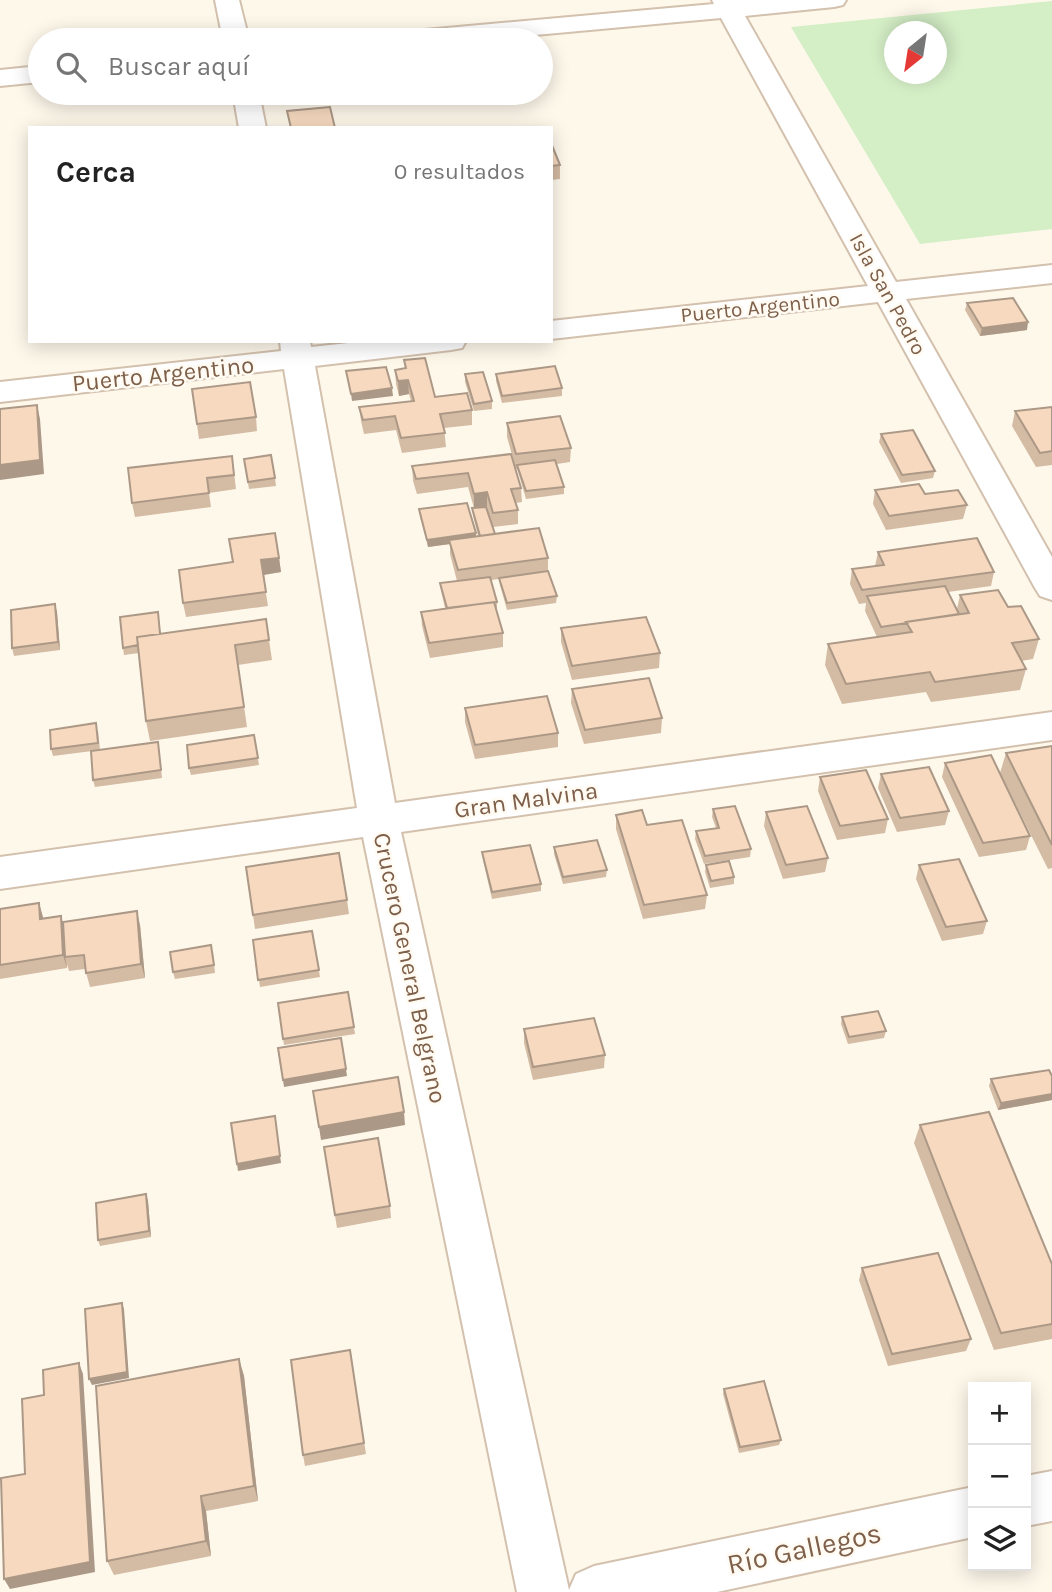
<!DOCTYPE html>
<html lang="es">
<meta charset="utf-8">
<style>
body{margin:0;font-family:Karla,sans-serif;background:#f6f6f6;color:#222}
.controls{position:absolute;right:21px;bottom:21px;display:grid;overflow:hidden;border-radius:0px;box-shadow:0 4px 18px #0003}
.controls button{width:63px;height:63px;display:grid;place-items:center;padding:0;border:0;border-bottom:2px solid #e0e0e0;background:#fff;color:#222;font:35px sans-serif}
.compass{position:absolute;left:884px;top:21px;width:63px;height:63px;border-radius:50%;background:#fff;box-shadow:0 4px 18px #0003;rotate:210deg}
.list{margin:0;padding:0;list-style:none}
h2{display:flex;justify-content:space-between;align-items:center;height:91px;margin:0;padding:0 28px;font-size:30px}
h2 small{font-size:23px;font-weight:400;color:#767676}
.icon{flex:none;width:38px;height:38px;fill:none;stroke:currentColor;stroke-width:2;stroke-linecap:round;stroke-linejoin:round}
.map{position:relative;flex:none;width:1052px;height:1592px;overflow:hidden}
.search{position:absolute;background:#fff;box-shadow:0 4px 18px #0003;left:28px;top:28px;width:525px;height:77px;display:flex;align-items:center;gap:18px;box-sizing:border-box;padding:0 24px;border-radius:38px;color:#767676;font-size:26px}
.panel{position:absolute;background:#fff;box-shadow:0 4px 18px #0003;left:28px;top:126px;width:525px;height:217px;border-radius:0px}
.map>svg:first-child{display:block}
.green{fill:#d4eec6;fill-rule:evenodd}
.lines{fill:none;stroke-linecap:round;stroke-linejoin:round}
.minor-casing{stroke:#d3c1ae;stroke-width:4}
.minor{fill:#fff;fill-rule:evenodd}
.wall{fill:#d4bba4}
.shaded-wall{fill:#ac9886}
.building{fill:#f6d9bf;stroke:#ac9886;stroke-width:2}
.labels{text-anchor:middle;stroke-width:5;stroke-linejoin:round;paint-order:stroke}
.far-street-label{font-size:21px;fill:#7d5f4a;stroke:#fffbf3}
.street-label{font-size:24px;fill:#7d5f4a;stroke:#fffbf3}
.near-street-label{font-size:28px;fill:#7d5f4a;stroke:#fffbf3}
</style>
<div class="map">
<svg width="1052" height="1592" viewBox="0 0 1052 1592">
<rect width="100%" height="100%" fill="#fef8eb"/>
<path class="green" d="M 1052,1 L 1052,229 L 920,244 L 791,27 ZM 894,32 L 936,32 L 936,74 L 894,74 Z"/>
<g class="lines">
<defs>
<path id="minor" d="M 215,0 L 239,0 L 249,40 L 223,40 Z
M 712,0 L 846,0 L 843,5 L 834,7 L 745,16 L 896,282 L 1052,265 L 1052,283 L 906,299 L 1052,557 L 1052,600 L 1040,596 L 1035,588 L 878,302 L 551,339 L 551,321 L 868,286 L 721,18 L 481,40 L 389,40 L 393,35 L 402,32 L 714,4 Z
M 40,66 L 40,82 L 0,86 L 0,70 Z
M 233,93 L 259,93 L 266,128 L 239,128 Z
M 280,341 L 310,341 L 311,347 L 367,341 L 466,341 L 462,348 L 451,350 L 315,366 L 395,803 L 1052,712 L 1052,740 L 401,832 L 569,1590 L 576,1574 L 594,1566 L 973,1487 L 973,1537 L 717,1592 L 517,1592 L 363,837 L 0,889 L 0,857 L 357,808 L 284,369 L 0,402 L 0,382 L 281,351 Z
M 1052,1471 L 1052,1521 L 1026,1526 L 1026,1476 Z"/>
</defs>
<use href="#minor" class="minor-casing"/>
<use href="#minor" class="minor"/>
</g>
<path class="wall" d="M 551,143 L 560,165 L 560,179 L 551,180 Z
M 967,303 L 1027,330 L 980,336 L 965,310 Z
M 404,360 L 435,397 L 472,410 L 472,425 L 444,428 L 446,447 L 402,453 L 396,430 L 364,434 L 361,421 L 359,407 L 411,401 L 409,394 L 399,396 L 396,384 L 395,370 L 405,369 Z
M 465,374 L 492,401 L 492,409 L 474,411 L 465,382 Z
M 496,374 L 562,388 L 562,396 L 502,403 L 496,381 Z
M 192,389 L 256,417 L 257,431 L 199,439 Z
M 1052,407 L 1052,465 L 1036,467 L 1012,426 L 1015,411 Z
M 507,423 L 571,448 L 570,462 L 557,464 L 564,487 L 564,494 L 526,499 L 518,472 L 517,469 L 516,469 L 507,437 Z
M 881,434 L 935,471 L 933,478 L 901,483 L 879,442 Z
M 511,454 L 521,488 L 522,502 L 516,503 L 518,510 L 518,524 L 493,527 L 495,534 L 548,558 L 548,571 L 557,596 L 556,603 L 507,610 L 500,585 L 499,579 L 491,580 L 497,602 L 497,609 L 496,609 L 503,633 L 503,647 L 430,658 L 422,626 L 421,612 L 445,608 L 441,591 L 440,583 L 457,581 L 450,554 L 450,544 L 428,547 L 420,517 L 419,509 L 476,533 L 476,536 L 478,536 L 473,516 L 472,508 L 474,508 L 468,487 L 417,494 L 413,481 L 412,466 Z
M 232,456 L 236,489 L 209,493 L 211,507 L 135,517 L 132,503 Z
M 244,459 L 275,478 L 276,486 L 249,489 Z
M 875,490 L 925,494 L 967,505 L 963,519 L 886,530 L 873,504 Z
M 878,552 L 994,572 L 991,586 L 948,592 L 957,609 L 960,595 L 1008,607 L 1039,639 L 1033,659 L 1021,661 L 1026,669 L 1020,690 L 931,702 L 926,692 L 842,704 L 825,665 L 828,644 L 877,637 L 865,611 L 866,603 L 859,604 L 850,584 L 852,569 L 875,566 Z
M 279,558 L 281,572 L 263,575 L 268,606 L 186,617 L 183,603 Z
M 57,612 L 60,650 L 14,656 L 12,648 Z
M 159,620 L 161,634 L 269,640 L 272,660 L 238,665 L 247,727 L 150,741 L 146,721 L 139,653 L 124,655 L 123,648 Z
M 561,628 L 660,653 L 659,668 L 572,680 L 561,642 Z
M 572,689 L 662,718 L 661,733 L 584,744 L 571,703 Z
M 465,708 L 558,733 L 558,747 L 475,759 L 465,722 Z
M 98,730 L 100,750 L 53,756 L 51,749 Z
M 254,735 L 259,765 L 191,775 L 189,768 Z
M 1052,746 L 1052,868 L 1048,869 L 1000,773 L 1006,753 Z
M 159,749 L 162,778 L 95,787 L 93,780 Z
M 945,763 L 1030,836 L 1026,850 L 979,857 L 942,777 Z
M 881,774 L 949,811 L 945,825 L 897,832 L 878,788 Z
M 820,777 L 888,819 L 885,833 L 837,840 L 818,791 Z
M 713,809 L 751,849 L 750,857 L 704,864 L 695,839 L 696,831 L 716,828 L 712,817 Z
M 766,812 L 828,858 L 825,872 L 783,879 L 764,826 Z
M 616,815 L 647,825 L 707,895 L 705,909 L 643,919 L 616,829 Z
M 554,847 L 607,870 L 606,877 L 563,884 L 554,854 Z
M 482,852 L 541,884 L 541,891 L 492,899 L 483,860 Z
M 706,865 L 734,877 L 734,884 L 710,888 L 705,872 Z
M 919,865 L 987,921 L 983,934 L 942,941 L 916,879 Z
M 347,900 L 349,914 L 255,929 L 253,915 Z
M 39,903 L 43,919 L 63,925 L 140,925 L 145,978 L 90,987 L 85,969 L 69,971 L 67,964 L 67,968 L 0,979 L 0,909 Z
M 312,931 L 320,977 L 260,987 L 253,940 Z
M 213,952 L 215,973 L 175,979 L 173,972 Z
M 278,1003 L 354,1027 L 355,1034 L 284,1045 Z
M 842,1017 L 886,1031 L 884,1038 L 848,1044 L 841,1024 Z
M 524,1029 L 605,1055 L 604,1068 L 533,1080 L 524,1043 Z
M 1052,1076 L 1052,1100 L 998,1110 L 989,1086 L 991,1079 Z
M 920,1125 L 1052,1264 L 1052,1339 L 994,1350 L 914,1143 Z
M 324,1147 L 390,1206 L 391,1218 L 337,1228 Z
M 146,1194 L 148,1201 L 151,1237 L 100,1246 L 98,1240 Z
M 862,1268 L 971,1339 L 966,1351 L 888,1366 L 859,1280 Z
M 350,1350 L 366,1454 L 305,1466 L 303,1455 Z
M 239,1359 L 244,1376 L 258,1501 L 206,1511 L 211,1556 L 114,1575 L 107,1561 Z
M 724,1389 L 781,1440 L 779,1445 L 739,1453 L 723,1394 Z"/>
<path class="shaded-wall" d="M 1028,322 L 1027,330 L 980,336 L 982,328 Z
M 408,380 L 409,394 L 399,396 L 398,381 Z
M 392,388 L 393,396 L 352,401 L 351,394 Z
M 37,405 L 40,419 L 44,474 L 0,480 L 0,465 Z
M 487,492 L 487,506 L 474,508 L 474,494 Z
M 476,533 L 476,541 L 449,540 L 450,544 L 428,547 L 427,540 Z
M 279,558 L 281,572 L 263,575 L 261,560 Z
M 55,604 L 57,612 L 60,650 L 58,642 Z
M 39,903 L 43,917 L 45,933 L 40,919 Z
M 137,911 L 140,925 L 145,978 L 141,964 Z
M 61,916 L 65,930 L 65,957 L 67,968 L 63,955 Z
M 346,1069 L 347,1076 L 284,1087 L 283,1080 Z
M 1052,1094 L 1052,1100 L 998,1110 L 1001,1103 Z
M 404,1112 L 405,1125 L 321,1140 L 319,1127 Z
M 275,1116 L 281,1163 L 238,1171 L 237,1164 Z
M 146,1194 L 148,1201 L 151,1237 L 149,1231 Z
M 122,1303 L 124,1309 L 129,1378 L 92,1385 L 89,1379 Z
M 239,1359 L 244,1376 L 258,1501 L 254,1486 Z
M 79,1363 L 83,1374 L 95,1572 L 10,1589 L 4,1579 Z
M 201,1496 L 206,1511 L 211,1556 L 206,1541 Z"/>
<path class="building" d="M 330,107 L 335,128 L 291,128 L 287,111 Z
M 551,143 L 560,165 L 551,166 Z
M 1013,298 L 1028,322 L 982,328 L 967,303 Z
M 425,358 L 435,397 L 467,393 L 472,410 L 440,414 L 445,433 L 401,438 L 395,416 L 363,420 L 359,407 L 414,401 L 408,380 L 398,381 L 395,370 L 406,368 L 404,360 Z
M 555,366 L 562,388 L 502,396 L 496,374 Z
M 386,367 L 392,388 L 351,394 L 346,371 Z
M 483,372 L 492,401 L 474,404 L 465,374 Z
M 250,382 L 256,417 L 197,424 L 192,389 Z
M 37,405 L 40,460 L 0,465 L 0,409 Z
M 1052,407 L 1052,451 L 1040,453 L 1015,411 Z
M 560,416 L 571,448 L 516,454 L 507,423 Z
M 913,430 L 935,471 L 902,475 L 881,434 Z
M 511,454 L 521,488 L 511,489 L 518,510 L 493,513 L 487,492 L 474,494 L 468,473 L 416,479 L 412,466 Z
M 271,455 L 275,478 L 248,482 L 244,459 Z
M 232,456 L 234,475 L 207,478 L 209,493 L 132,503 L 128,468 Z
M 555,460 L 564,487 L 526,491 L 517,465 Z
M 919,484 L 925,494 L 958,490 L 967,505 L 889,516 L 875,490 Z
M 467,503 L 476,533 L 427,540 L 419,509 Z
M 486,507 L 495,534 L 480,536 L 472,508 Z
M 539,528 L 548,558 L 458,570 L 449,540 Z
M 275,533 L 279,558 L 261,560 L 266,592 L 183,603 L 179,570 L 233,562 L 229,539 Z
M 977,538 L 994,572 L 862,590 L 852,569 L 884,565 L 878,552 Z
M 548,571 L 557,596 L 507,603 L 499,578 Z
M 490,577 L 497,602 L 447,608 L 440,583 Z
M 945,586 L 959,614 L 906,622 L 907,623 L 881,627 L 867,596 Z
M 998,590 L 1008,607 L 1021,606 L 1039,639 L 1012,643 L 1026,669 L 935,682 L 930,672 L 846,684 L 828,644 L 912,632 L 906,622 L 969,613 L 960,595 Z
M 494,602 L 503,633 L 429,643 L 421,612 Z
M 55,604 L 58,642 L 12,648 L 11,610 Z
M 158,612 L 160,634 L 137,637 L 138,645 L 123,648 L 120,617 Z
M 646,617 L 660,653 L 572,666 L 561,628 Z
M 266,619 L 269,640 L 235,645 L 244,707 L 146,721 L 137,637 Z
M 649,678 L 662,718 L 585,730 L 572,689 Z
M 547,696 L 558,733 L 475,745 L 465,708 Z
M 96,723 L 98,743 L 51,749 L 50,730 Z
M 254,735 L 258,758 L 189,768 L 187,745 Z
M 158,742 L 161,770 L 93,780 L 91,751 Z
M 1052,746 L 1052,845 L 1006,753 Z
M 991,755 L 1030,836 L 983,843 L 945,763 Z
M 929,767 L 949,811 L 900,818 L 881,774 Z
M 866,770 L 888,819 L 840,826 L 820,777 Z
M 735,806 L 751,849 L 705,856 L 696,831 L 719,828 L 713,809 Z
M 807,806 L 828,858 L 786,865 L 766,812 Z
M 642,810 L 647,825 L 682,820 L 707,895 L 644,905 L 616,815 Z
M 597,840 L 607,870 L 563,877 L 554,847 Z
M 530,845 L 541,884 L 492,892 L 482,852 Z
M 339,853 L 347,900 L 253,915 L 246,867 Z
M 959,859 L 987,921 L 946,927 L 919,865 Z
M 729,861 L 734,877 L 711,881 L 706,865 Z
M 39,903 L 40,919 L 61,916 L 63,955 L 0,965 L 0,909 Z
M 137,911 L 141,964 L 86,973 L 84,955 L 65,957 L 63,922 Z
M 312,931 L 319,970 L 258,980 L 253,940 Z
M 211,945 L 214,965 L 173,972 L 170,952 Z
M 348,992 L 354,1027 L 283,1039 L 278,1003 Z
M 878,1011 L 886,1031 L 849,1037 L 842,1017 Z
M 594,1018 L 605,1055 L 533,1067 L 524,1029 Z
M 341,1038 L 346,1069 L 283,1080 L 278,1048 Z
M 1049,1070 L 1052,1076 L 1052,1094 L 1001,1103 L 991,1079 Z
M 398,1077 L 404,1112 L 319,1127 L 313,1091 Z
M 989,1112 L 1052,1264 L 1052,1324 L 1001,1333 L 920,1125 Z
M 275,1116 L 280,1156 L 237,1164 L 231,1123 Z
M 378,1138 L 390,1206 L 335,1215 L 324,1147 Z
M 146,1194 L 149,1231 L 98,1240 L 96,1203 Z
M 938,1253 L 971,1339 L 892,1354 L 862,1268 Z
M 122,1303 L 127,1372 L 89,1379 L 85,1309 Z
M 350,1350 L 364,1443 L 303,1455 L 291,1360 Z
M 239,1359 L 254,1486 L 201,1496 L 206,1541 L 107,1561 L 96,1386 Z
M 79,1363 L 90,1562 L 4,1579 L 1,1478 L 25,1474 L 22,1399 L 44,1395 L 43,1370 Z
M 764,1381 L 781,1440 L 740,1447 L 724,1389 Z"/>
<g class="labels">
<g class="far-street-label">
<text transform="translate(888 294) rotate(61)" y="7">Isla San Pedro</text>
<text transform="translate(760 307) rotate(-6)" y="7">Puerto Argentino</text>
</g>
<g class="street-label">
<text transform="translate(163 374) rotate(-6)" y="8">Puerto Argentino</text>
<text transform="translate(526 800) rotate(-8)" y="8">Gran Malvina</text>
<text transform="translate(410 968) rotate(78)" y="8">Crucero General Belgrano</text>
</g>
<g class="near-street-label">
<text transform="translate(804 1548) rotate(-12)" y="10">Río Gallegos</text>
</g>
</g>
</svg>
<div class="controls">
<button>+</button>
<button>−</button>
<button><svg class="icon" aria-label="layers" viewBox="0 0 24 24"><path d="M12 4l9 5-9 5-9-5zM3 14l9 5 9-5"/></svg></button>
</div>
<svg class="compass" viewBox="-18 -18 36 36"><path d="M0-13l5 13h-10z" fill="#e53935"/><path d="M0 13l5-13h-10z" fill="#767676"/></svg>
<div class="search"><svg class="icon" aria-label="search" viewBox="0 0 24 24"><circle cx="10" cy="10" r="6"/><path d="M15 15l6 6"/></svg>Buscar aquí</div>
<section class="panel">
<h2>Cerca<small>0 resultados</small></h2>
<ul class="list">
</ul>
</section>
</div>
